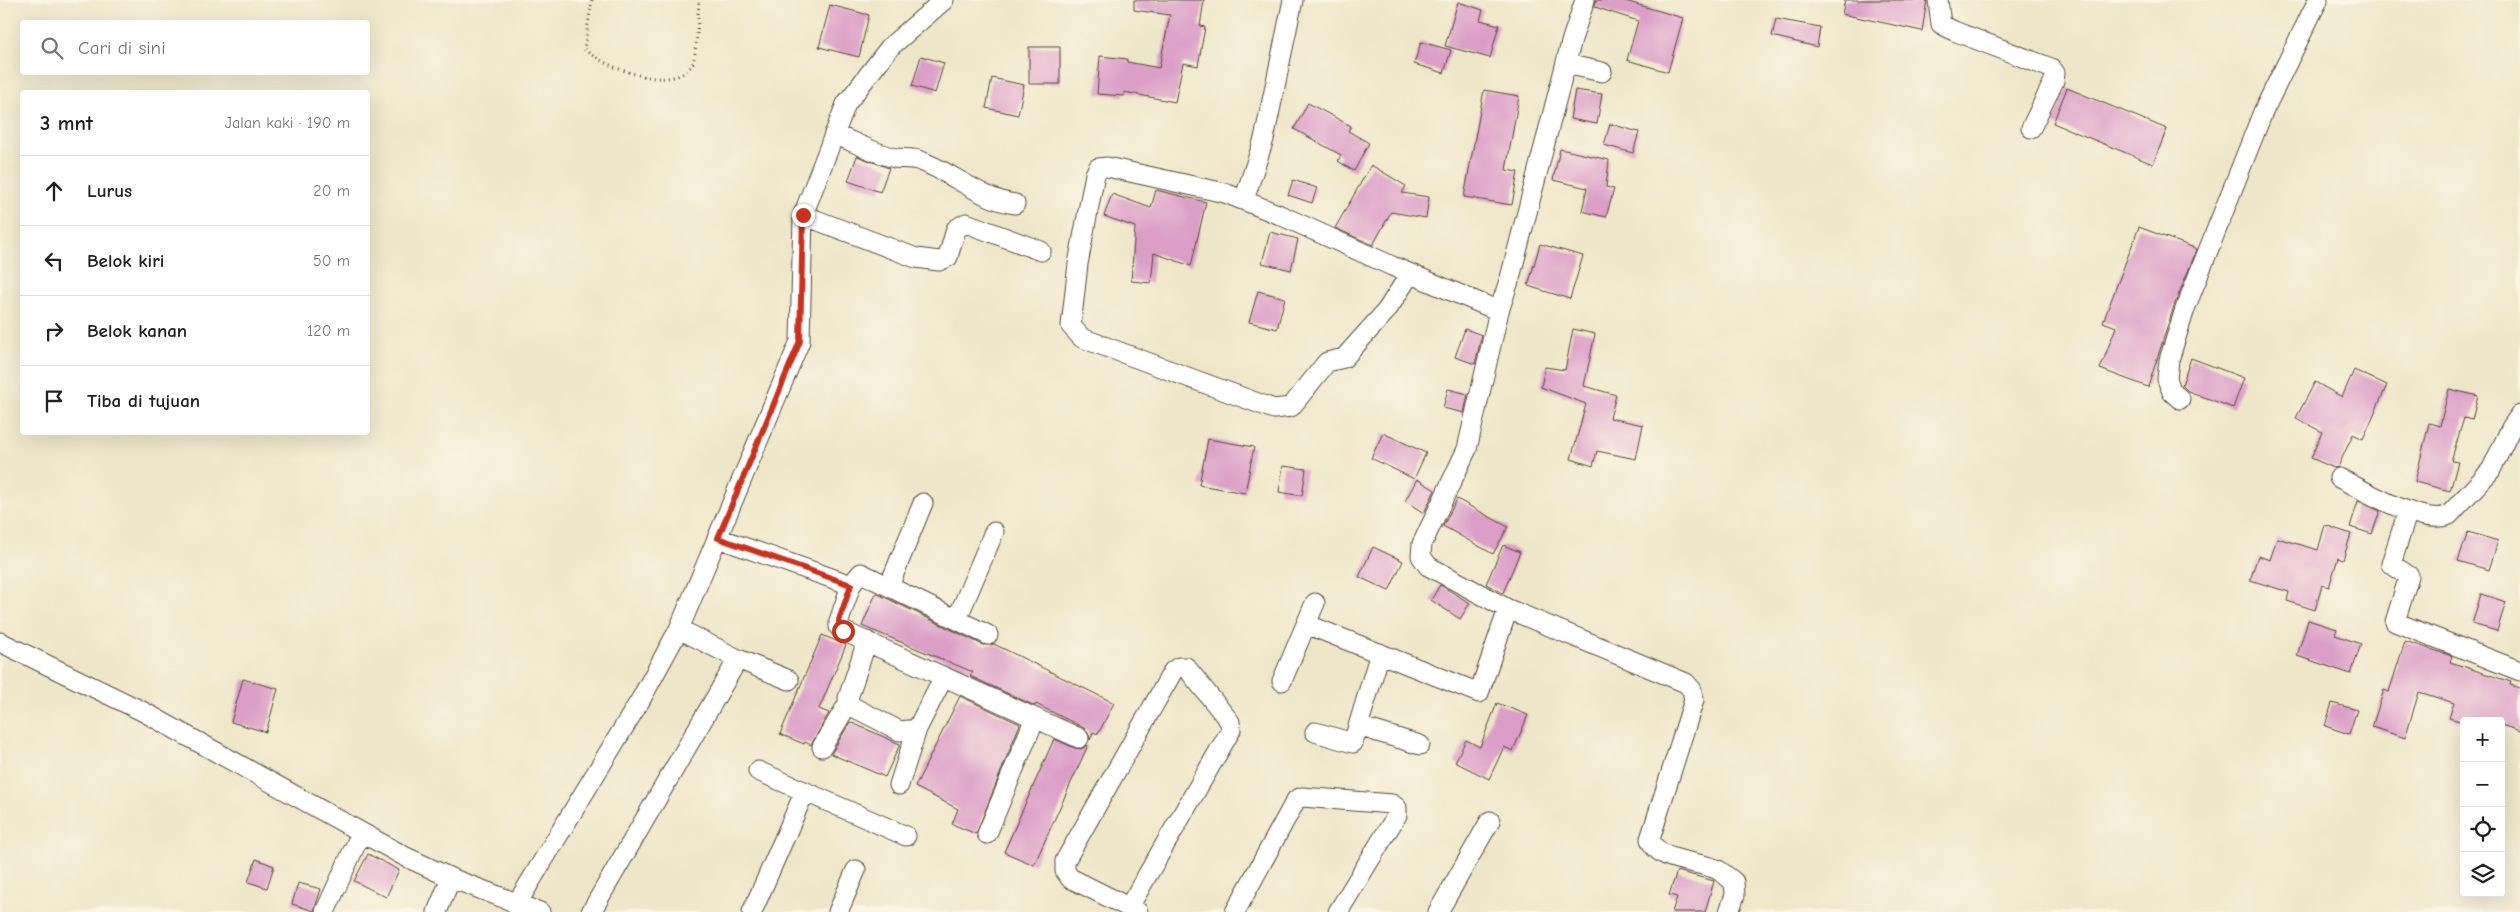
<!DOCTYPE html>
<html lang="id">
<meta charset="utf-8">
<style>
body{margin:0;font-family:"Comic Neue",sans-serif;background:#f2f2f2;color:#202124}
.controls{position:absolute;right:15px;bottom:15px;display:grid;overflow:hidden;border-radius:5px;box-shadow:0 5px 20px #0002}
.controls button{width:45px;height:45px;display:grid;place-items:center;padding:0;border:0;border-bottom:1px solid #e0e0e0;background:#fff;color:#202124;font:25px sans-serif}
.stop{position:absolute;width:15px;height:15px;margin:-11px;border:4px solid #c8321e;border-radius:50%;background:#fff}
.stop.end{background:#c8321e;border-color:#fff;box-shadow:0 1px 5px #0008}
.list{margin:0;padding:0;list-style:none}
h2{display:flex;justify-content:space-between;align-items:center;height:65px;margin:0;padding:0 20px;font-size:21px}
h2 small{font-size:16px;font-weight:400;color:#757577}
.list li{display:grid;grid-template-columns:32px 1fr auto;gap:15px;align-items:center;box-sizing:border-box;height:70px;padding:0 20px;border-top:1px solid #e0e0e0}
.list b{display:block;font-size:19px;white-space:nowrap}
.list em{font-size:16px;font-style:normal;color:#757577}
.icon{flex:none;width:28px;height:28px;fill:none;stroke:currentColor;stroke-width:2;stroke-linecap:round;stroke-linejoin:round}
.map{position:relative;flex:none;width:2520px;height:912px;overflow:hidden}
.search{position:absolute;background:#fff;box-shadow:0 5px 20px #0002;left:20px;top:20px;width:350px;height:55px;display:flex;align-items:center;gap:12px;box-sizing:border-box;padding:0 18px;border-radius:5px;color:#757577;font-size:19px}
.panel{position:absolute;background:#fff;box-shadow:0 5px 20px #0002;left:20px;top:90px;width:350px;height:345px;border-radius:5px}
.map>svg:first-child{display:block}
.building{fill:#db9ec7}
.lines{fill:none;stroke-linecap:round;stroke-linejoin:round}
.minor-casing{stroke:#564638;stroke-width:21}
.path{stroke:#564638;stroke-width:3;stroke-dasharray:1 4;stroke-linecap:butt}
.minor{stroke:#fff;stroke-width:19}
.route{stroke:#c8321e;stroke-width:6}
</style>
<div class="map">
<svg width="2520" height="912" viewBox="0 0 2520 912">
<rect width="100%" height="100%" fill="#fcf5e5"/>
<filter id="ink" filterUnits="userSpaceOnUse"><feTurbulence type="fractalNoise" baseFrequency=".02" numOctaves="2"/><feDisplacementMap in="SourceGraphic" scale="10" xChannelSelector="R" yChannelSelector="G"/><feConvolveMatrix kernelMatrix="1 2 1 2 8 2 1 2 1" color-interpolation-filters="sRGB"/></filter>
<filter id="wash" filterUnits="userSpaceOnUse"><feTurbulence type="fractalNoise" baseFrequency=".0096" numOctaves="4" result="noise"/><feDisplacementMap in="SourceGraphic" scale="20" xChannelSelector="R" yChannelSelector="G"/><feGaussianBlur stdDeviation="1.12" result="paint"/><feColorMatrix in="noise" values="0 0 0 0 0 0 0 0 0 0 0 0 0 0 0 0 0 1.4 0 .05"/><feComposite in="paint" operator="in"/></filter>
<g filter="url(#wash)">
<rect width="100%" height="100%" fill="#ede6c8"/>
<g id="blocks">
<!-- building -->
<path class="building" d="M1134 0H1204L1200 26 1205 27 1198 66 1183 63 1175 102 1124 92V96L1097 94 1100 56 1127 59V62L1159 68 1170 15 1134 10Z
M1596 0H1622L1683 18 1668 72 1627 60 1638 21 1595 7Z
M1845 0H1927L1922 31 1842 14Z
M1458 2 1483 10 1480 20 1499 25 1490 58 1445 46Z
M830 5 869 15 859 57 819 47Z
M1776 19 1820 27 1817 47 1772 36Z
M1421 42 1451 50 1444 73 1414 64Z
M1029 47H1060V84H1029Z
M921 56 944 63 935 93 912 86Z
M992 78 1024 85 1018 115 986 108Z
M2067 88 2167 129 2153 164 2053 123Z
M1484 90 1519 96 1506 170 1518 172 1512 205 1464 197Z
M1575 90 1602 94 1597 124 1570 119Z
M1308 103 1351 126 1348 131 1369 143 1354 171 1338 161 1341 155 1294 129Z
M1610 124 1639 132 1633 153 1604 145Z
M1560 149 1609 160 1606 187 1614 189 1606 217 1582 211 1587 188 1553 180Z
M857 156 889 168 880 192 848 181Z
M1371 165 1406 186 1402 193 1429 197 1426 218 1391 212 1373 245 1335 228Z
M1293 180 1317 188 1312 203 1288 195Z
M1156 190 1206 202 1191 266 1154 253 1151 283 1131 281 1135 227 1104 216 1112 194 1151 208Z
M2139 227 2197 249 2174 306 2148 387 2100 369 2116 327 2103 322Z
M1270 232 1298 239 1291 270 1262 263Z
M1540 244 1583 256 1570 299 1528 286Z
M1258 291 1285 298 1277 329 1249 322Z
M1465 329 1482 335 1475 364 1455 357Z
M1573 329 1595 334 1584 386 1616 395 1610 418 1643 425 1636 459 1597 451 1593 466 1571 459 1586 404 1541 387 1545 367 1565 370Z
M2191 358 2244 378 2233 408 2188 391 2182 385Z
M2354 370 2387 385 2363 439 2353 434 2338 467 2334 468 2311 458 2322 432 2296 418 2315 382 2342 397Z
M1448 389 1468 394 1464 413 1443 408Z
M2449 389 2478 396 2472 420 2464 418 2451 461 2458 462 2450 491 2415 482 2429 423 2440 426Z
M1383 433 1426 453 1414 479 1371 458Z
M1208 439 1254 447 1245 493 1199 485Z
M1283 466 1306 469 1302 496 1279 492Z
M1417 479 1435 490 1424 513 1405 501Z
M1457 499 1508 527 1493 554 1443 526Z
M2358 501 2380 511 2372 534 2350 527Z
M2325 525 2351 534 2343 560 2338 558 2329 587 2322 585 2315 610 2287 601 2289 592 2250 580 2258 556 2270 560 2277 538 2318 550Z
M2468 532 2498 541 2489 570 2458 561Z
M1503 545 1520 552 1503 593 1486 584Z
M1373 547 1403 561 1389 591 1359 577Z
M1440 585 1470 603 1460 619 1431 600Z
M876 593 983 645 994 644 1114 703 1098 734 1093 732 1090 740 1088 732 1084 728 1036 704 1035 706 970 676 973 672 862 626Z
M2481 594 2506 602 2497 631 2472 624Z
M2308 620 2337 629 2335 635 2361 644 2351 674 2297 656Z
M822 635 846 645 819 709 829 713 811 745 805 742 804 744 780 734Z
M2405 641 2452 656 2450 662 2511 682 2510 685 2520 688V731L2501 725V721H2460L2449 718 2454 703 2419 692 2405 738 2372 727 2384 690 2389 692Z
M243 679 278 689 266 732 231 722Z
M960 696 1020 724 976 834 952 824 958 809 915 787Z
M1497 703 1528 715 1513 751 1504 747 1489 779 1455 762 1466 740 1480 747Z
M2332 703 2357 710 2349 734 2325 726Z
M850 722 900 744 885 777 831 754Z
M1054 739 1075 748 1081 749 1088 745 1034 865 1004 852Z
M368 854 399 870 386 897 354 881Z
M256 859 274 866 267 888 248 882Z
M1677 871 1714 881 1705 912H1672L1677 897 1669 895Z
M298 883 321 889 314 911 292 904Z"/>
</g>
</g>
<g filter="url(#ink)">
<use href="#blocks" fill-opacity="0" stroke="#564638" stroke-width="1"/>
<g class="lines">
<!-- minor casing -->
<g class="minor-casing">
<path id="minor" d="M1585 0 1572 39 1510 278 1499 311 1467 449 1422 544 1421 556 1428 566 1508 609 1686 683 1692 690 1694 700 1650 839C1658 863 1698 860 1718 870 1723 873 1729 878 1734 882L1735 895 1729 912
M1938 0 1941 24 1954 31 2051 68 2055 73 2054 81 2031 128
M1566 64 1602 72
M834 134C854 142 874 153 895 158 902 159 911 158 918 160 951 171 979 199 1015 204
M1244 200 1264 139 1293 0
M803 215 916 258 939 261 948 257 956 229 966 223 1041 251
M1410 274 1387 310 1344 358 1327 362 1291 407 1274 409 1082 338 1071 326 1078 264 1095 174 1098 168 1107 167 1225 193 1280 215 1392 266 1499 311
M2180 399 2172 392 2167 379 2169 360 2185 309 2263 112 2318 0
M2339 478C2364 490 2424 527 2449 515L2491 470 2511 428 2520 415
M2408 511 2391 564 2409 576 2395 622 2520 671
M718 538 851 585 839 621V627L843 631 1079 738
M851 585 861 573 988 635
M889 586 923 503
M957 619 994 532
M1306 624 1479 693 1508 609
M867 641 848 698 851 706 900 731 917 729 943 678
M0 642 144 712 404 856 451 878 540 912
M738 659 789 680
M1282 681 1315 603
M1358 726 1420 745
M1315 732 1353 743 1380 653
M822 747 849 702
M758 771 906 836
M899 785 917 729
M987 834 1035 718
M516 905 641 699 679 629 800 341 803 215 846 104 890 47 944 0
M1129 907 1231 730 1230 722 1186 667H1179L1173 671 1065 861V871L1070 878 1138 912
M325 912 361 833
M437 912 451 878
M591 912 738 659 679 629
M752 912 805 791
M838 912 856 870
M1235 912 1296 800 1302 797 1392 804 1397 808V815L1338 912
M1438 912 1490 821"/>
</g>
<!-- path -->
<path class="path" d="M592 0 584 49C604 67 673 95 692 65 697 57 698 12 699 0"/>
<!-- minor -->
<use href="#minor" class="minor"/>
</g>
</g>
<g class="lines" filter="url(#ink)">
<!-- route -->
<path class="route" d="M803 215 800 341 718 538 851 585 839 620V627L843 631"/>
</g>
</svg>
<div class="controls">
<button>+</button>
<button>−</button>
<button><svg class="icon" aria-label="locate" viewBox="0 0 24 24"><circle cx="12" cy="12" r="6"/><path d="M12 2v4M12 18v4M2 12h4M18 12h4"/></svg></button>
<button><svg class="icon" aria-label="layers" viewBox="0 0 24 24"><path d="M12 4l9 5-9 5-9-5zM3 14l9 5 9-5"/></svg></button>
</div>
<div class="stop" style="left:843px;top:631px"></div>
<div class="stop end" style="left:803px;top:215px"></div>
<div class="search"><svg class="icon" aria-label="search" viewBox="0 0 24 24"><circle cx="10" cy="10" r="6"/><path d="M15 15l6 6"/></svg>Cari di sini</div>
<section class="panel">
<h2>3 mnt<small>Jalan kaki · 190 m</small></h2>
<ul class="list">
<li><svg class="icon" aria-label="ahead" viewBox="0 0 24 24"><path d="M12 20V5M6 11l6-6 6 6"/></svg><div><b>Lurus</b></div><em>20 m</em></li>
<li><svg class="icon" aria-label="left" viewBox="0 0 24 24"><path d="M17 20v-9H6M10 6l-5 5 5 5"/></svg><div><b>Belok kiri</b></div><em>50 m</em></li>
<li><svg class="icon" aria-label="right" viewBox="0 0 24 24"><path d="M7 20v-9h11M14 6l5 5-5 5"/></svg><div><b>Belok kanan</b></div><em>120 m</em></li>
<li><svg class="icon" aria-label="arrive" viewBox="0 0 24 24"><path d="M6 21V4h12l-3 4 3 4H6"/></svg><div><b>Tiba di tujuan</b></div></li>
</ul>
</section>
</div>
